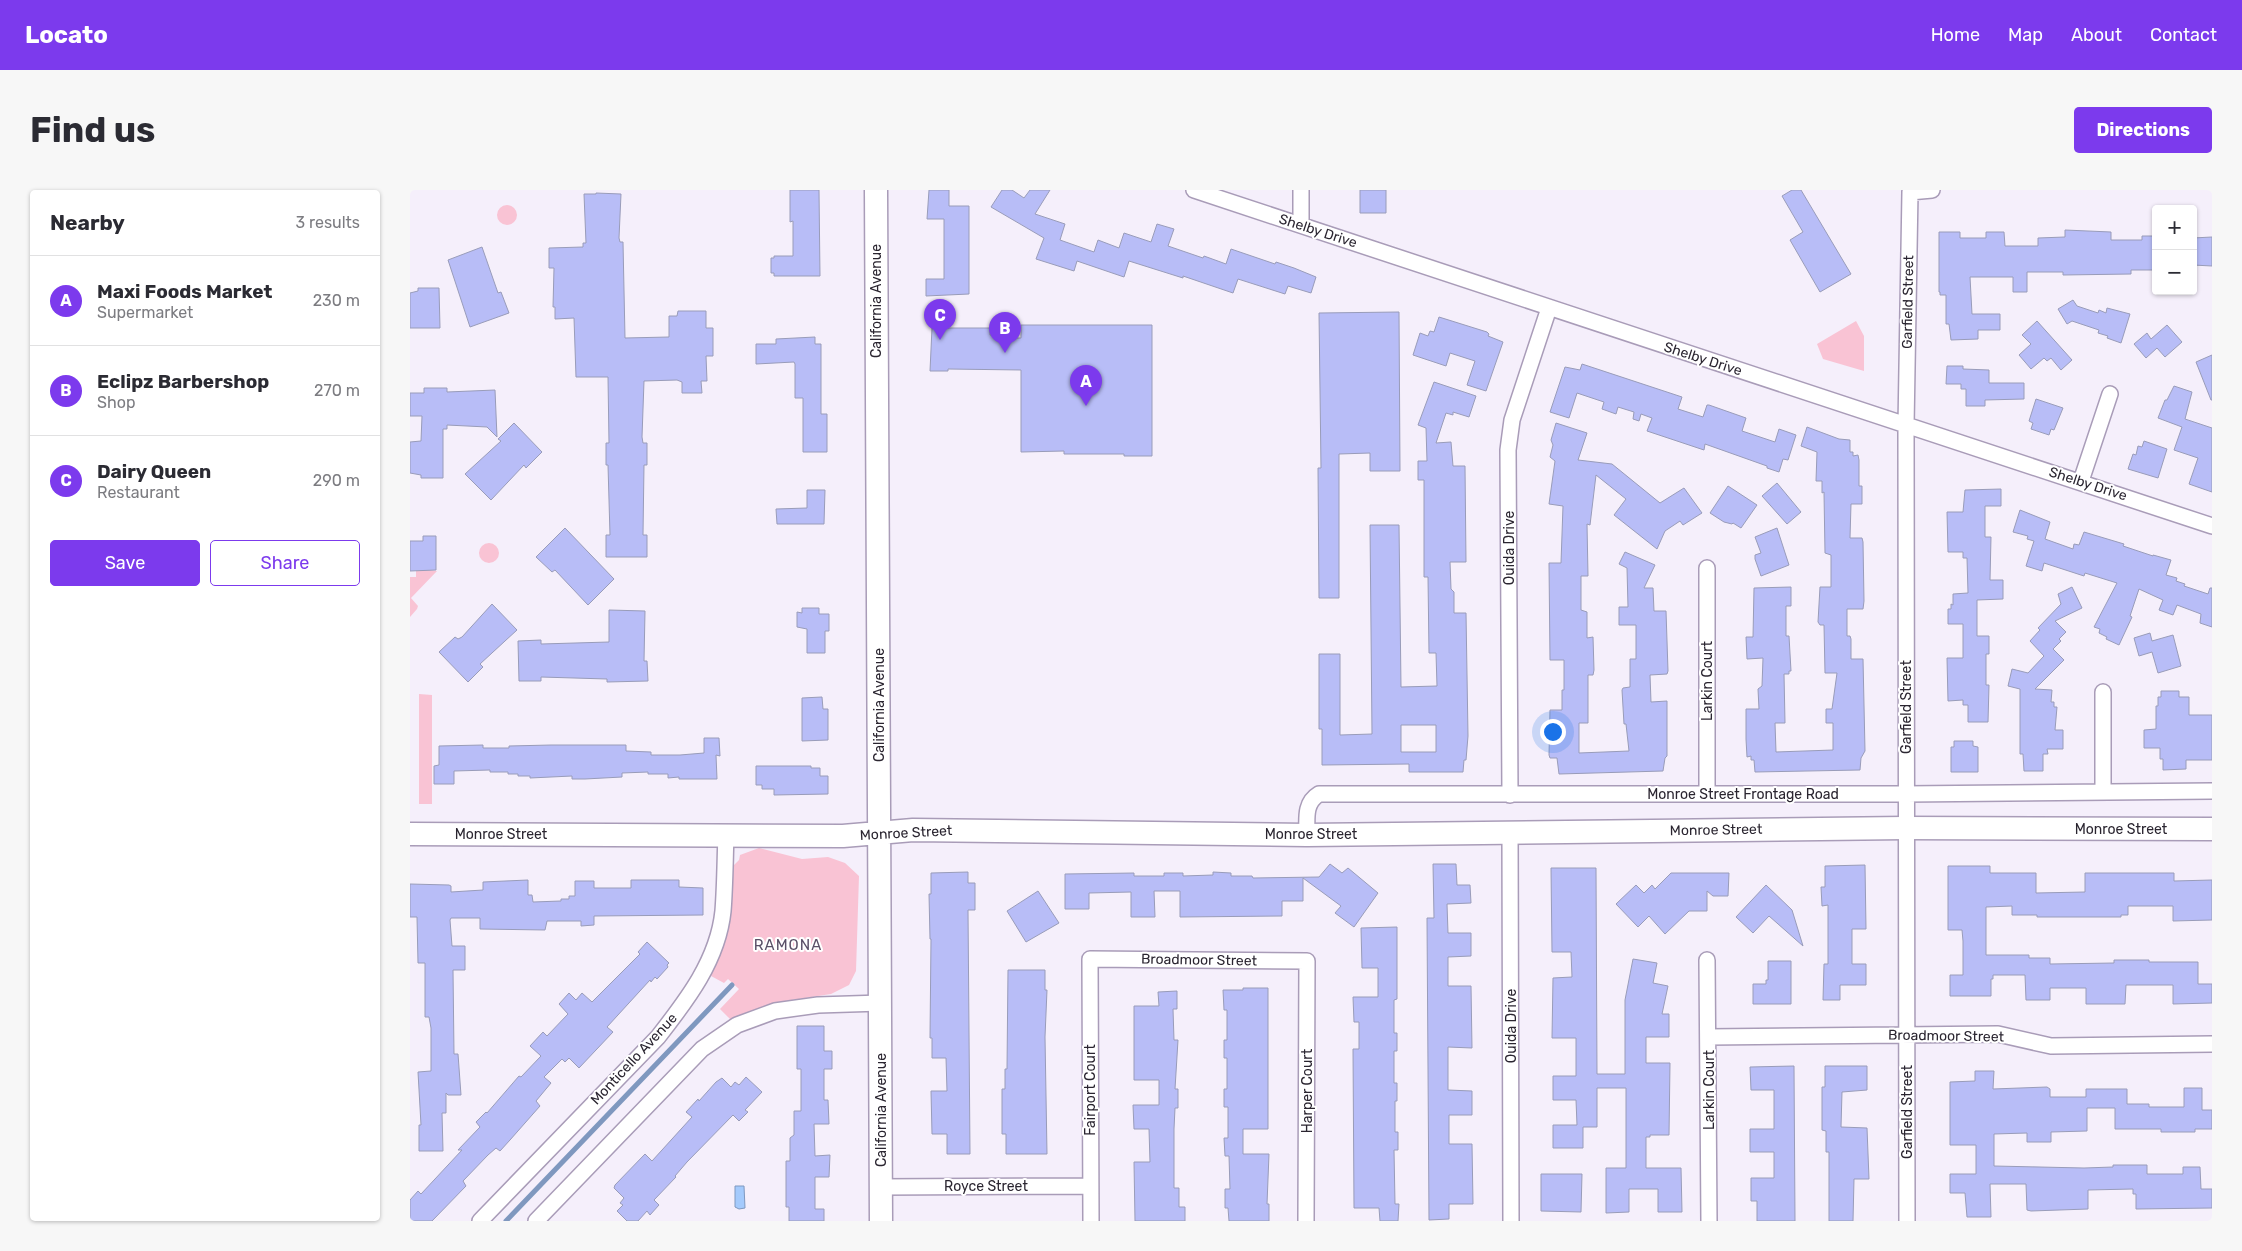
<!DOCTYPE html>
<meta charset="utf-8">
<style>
body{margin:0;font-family:Rubik,sans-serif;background:#f7f7f7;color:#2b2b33}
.controls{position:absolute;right:15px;top:15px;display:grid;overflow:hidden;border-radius:5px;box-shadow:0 1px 4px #0004}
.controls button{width:45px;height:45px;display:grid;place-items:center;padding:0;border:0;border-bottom:1px solid #e1e1e2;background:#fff;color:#2b2b33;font:25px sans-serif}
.you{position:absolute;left:1142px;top:541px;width:18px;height:18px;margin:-12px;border:4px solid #fff;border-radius:50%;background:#1a73e8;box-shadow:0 0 0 8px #1a73e833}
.badge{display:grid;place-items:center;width:32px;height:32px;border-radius:50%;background:#7c3aed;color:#fff;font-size:16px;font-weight:700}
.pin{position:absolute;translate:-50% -41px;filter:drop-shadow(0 1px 2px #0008)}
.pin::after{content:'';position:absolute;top:26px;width:18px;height:15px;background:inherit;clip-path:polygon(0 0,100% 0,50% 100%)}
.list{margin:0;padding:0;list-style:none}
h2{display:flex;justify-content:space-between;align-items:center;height:65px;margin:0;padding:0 20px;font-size:21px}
h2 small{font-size:16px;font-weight:400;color:#7c7c81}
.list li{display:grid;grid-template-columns:32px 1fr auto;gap:15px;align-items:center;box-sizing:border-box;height:90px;padding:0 20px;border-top:1px solid #e1e1e2}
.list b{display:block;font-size:19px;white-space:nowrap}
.list p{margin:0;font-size:16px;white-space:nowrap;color:#7c7c81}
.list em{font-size:16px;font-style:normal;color:#7c7c81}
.actions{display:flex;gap:10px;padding:15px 20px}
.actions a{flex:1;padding:11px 0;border:1px solid #7c3aed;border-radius:5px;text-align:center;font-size:18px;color:#7c3aed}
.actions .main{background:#7c3aed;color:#fff}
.map{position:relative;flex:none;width:1802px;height:1031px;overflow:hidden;border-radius:5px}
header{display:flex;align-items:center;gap:30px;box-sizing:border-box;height:70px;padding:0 25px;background:#7c3aed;color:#fff}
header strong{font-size:24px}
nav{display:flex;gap:28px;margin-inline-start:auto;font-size:18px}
.intro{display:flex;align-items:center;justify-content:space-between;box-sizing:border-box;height:120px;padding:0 30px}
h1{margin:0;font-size:35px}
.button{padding:12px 22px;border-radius:5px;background:#7c3aed;color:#fff;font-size:18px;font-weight:700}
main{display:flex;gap:30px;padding:0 30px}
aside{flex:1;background:#fff;border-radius:5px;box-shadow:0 1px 4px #0004}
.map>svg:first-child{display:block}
.green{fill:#f9c3d4}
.water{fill:#a4cafc;stroke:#7f98bf}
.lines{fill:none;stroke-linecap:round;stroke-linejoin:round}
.stream{stroke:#7f98bf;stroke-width:5}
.building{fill:#b8bdf7;stroke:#999cb9;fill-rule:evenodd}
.street-casing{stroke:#a99cb8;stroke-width:18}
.secondary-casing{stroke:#a99cb8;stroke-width:25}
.street{stroke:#fff;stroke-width:15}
.secondary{stroke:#fff;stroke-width:22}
.labels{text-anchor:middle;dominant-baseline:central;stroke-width:4;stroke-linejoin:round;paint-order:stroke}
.street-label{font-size:14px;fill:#2a2530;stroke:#fff}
.neighbourhood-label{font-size:15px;letter-spacing:1px;fill:#5a4f67;stroke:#fff}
</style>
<header>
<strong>Locato</strong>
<nav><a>Home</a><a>Map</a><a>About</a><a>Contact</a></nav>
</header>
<div class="intro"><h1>Find us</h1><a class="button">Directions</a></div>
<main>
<aside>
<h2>Nearby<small>3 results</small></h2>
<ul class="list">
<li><span class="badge">A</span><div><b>Maxi Foods Market</b><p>Supermarket</p></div><em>230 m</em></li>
<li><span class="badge">B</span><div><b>Eclipz Barbershop</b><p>Shop</p></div><em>270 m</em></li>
<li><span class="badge">C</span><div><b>Dairy Queen</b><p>Restaurant</p></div><em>290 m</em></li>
</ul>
<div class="actions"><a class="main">Save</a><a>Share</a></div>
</aside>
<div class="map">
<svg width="1802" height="1031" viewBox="0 0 1802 1031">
<rect width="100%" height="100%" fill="#f5effb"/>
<!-- green -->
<path class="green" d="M87 25a10 10 0 1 1 20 0a10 10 0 1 1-20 0Z
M1446 131 1454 146V181L1413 169 1407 154Z
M69 363a10 10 0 1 1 20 0a10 10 0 1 1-20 0Z
M6 379 27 381 1 408 8 416 7 419 0 427V387H6Z
M9 504 22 505V614H9Z
M349 658 392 669 418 667 435 673 449 686 446 781 439 795 421 804 369 812 321 830 310 819 329 799 318 789 314 793 301 786 315 746 324 675 329 670 330 665Z"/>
<!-- water -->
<path class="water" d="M325 996H334L335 1018 329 1019 325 1017Z"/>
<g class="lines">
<!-- stream -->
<path class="stream" d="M96 1031 322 795"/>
</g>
<!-- building -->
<path class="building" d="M380 0H409L410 86H364V83H361V68H364V66H383V31L380 32Z
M519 0H539V16H559V104L516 106V89H534V29H517Z
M592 0H602L614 8 620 0H640L625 24 655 34 650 50 684 62 688 50 709 58 714 43 741 52 747 34 764 39 758 56 793 68 794 66 816 74 821 59 865 74 866 72 884 78 906 87 901 103 878 96 875 104 828 89 823 103 773 86V88L719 71 714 87 667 71 664 81 626 69 634 48 581 17Z
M950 0H976V23H950Z
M1382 0H1391L1441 84 1410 102 1380 50 1393 42 1372 6Z
M186 3 211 4 209 48 210 52H213L215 148 259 147V126H267L268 121H296V138H303V166H296L297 191H291L292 203H272V192L267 190 234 191 232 247 233 253H237V275H234L233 345H237V367H196V345H200L198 275H196V253H199L198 187H166L164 128 145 129V117H143L144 78H139V58L173 57V53H176L174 4H186Z
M1655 40 1701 42V50H1732V46H1746V80H1721V84L1653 85V82H1617V102H1603V87H1560L1562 124H1590V140H1568V149L1541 150 1539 134H1536V105H1530V102H1529V42H1550V48H1576V42H1594L1595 56H1628V48L1655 47Z
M1802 47V76L1783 75V48Z
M72 57 88 103 91 102 99 123 60 137 38 70Z
M8 98H29L30 138H0V103L8 101Z
M1663 110 1667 116 1688 123 1689 120 1696 123 1697 118 1720 124 1711 153 1697 148 1698 146 1688 143 1689 140 1662 131 1657 134 1648 119Z
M989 122 990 281H960V263L929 264V408H909L908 278H911L909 123Z
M1029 127 1077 142 1079 144 1078 146 1093 152 1076 201 1057 195 1065 171 1040 163 1036 176 1003 165 1010 143 1018 146 1020 141 1024 142Z
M1627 131 1662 170 1651 180 1641 168 1637 171 1634 168 1621 179 1609 165 1621 154 1612 145Z
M611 135H742V266H714V264H654V261L611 262V180L538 179V181H520L522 138H580V145H586V148H611Z
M1757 135 1772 152 1755 167 1747 158 1736 168 1724 154 1737 143 1741 149Z
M405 147V154H411V224H417V262H393V208H385V174L384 172 346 174V154H366V149Z
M1802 165V210H1801L1786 172Z
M1172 174 1272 207 1268 219 1293 227 1297 215H1299L1336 228 1332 241 1365 252 1369 239 1386 245 1378 270 1373 269 1369 282 1357 278V276L1295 254 1294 260 1237 241 1242 228 1231 224 1229 231 1223 229 1224 222 1208 217 1206 224 1192 219 1194 212 1167 203 1159 228 1140 222 1155 177 1170 180Z
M1537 176H1553V179L1579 180V193H1614V209L1575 210V216H1556V199H1551V194H1536Z
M1024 192 1066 206 1059 227 1043 222V225L1036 223 1026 253 1041 252 1043 276H1055L1056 372H1040L1041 399 1044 402V423H1056L1058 546 1056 570H1054L1053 582H999V574L912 575V539H909V464H930V545L962 544 960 335H989L991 497 1027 496 1026 463H1019L1018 387H1014V290H1008V271H1017L1016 238 1008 235ZM991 535H1026V562H991Z
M1764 196 1782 202 1775 229 1802 238V302L1779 294 1788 268 1764 260 1772 237 1748 228 1755 210H1757Z
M14 198H37V202L85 200 87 247 77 237 37 235V239H33V288H11V285L0 283V252L11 251 12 226H0V203H14Z
M1626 209 1653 218 1644 240 1641 239 1639 245 1621 239 1623 233 1619 231Z
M104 233 132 262 116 278 114 275 81 310 55 284 91 251 88 249Z
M1146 233 1177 243 1168 270 1202 274 1250 313 1274 298 1292 323 1273 335 1270 331 1255 341 1247 359 1204 325 1216 309 1186 285 1180 335 1177 334 1178 386H1171V420L1177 422V448L1183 447 1184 480 1183 485H1178V533H1169V563L1219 561 1216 534H1214L1212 500 1213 498 1220 497V469H1226V435H1209V417H1218L1217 378 1209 374 1215 362 1245 375 1234 398H1243L1244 421H1256L1258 481 1257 484 1240 485 1241 512 1257 511V566L1255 568 1253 581 1149 584 1147 568H1140L1139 565 1140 520H1152V500H1154V470H1140L1139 373H1151L1153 316 1139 314 1145 271 1140 267 1143 255 1141 250Z
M1397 237 1429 249 1440 250V262H1443V266L1448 265 1449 270V296H1452V314H1441L1440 348H1452L1453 352 1454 411 1453 419H1437V446H1440L1441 449V469H1453L1455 561 1451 568 1450 580 1345 582 1344 570H1341V566L1337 567 1336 549V519H1349L1348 499 1352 496 1353 468 1337 469 1336 447H1343L1344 398 1381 397V416H1376V446H1379L1381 481H1379V484H1374L1375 533H1365L1366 562 1423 560V533H1416V519H1422L1427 483H1415L1414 435H1410L1408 432 1410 397H1421V365L1415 363 1414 302 1412 303V291H1406L1407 262 1391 256Z
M1734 251 1757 259 1748 288 1718 279 1723 264 1726 265 1728 256 1732 257Z
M1367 293 1391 322 1377 334 1352 306Z
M1318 296 1347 315 1331 338 1323 333 1322 334 1314 332 1300 323Z
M1591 299V316H1575V347H1581L1580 390H1593V409L1567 410V446H1579V464H1576V495H1579L1578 532H1558V515H1553V510L1538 511 1537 468H1553V434H1538V419H1541V414L1543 415V404L1558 403 1557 368H1553V362H1538L1537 322H1553L1555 300Z
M397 300H415L414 334H367L366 319 397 318Z
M1610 320 1640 332 1635 349 1663 359 1664 354 1669 355 1674 342 1714 354 1713 356 1743 366V365L1761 370 1756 385 1767 388 1766 391 1775 394 1774 396 1798 404 1800 398H1802V437L1790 433 1791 424 1767 415 1763 425 1749 420 1753 410 1729 399 1720 426 1722 427 1709 455 1696 449 1697 447 1689 443 1690 439 1684 437 1707 393 1675 383 1674 386 1634 373 1632 381 1616 376 1624 351 1617 349 1618 346 1603 342Z
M155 338 204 389 178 415 145 380 142 382 126 367Z
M1367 338 1379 375 1351 386 1345 369V365L1351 363 1345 347Z
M13 346H26V380L0 381V351H13Z
M1662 397 1672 418 1645 431 1656 442 1649 449 1651 451 1643 459 1654 470 1625 499 1642 500 1641 512H1644V517H1647L1645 540H1653V559H1637L1638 564H1633V581H1614L1613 564H1610V499L1598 496 1602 479 1618 483 1634 466 1620 451 1630 440 1628 438 1651 414 1648 404Z
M82 414 107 440 70 474 73 477 58 492 29 462 45 447 48 449 52 447Z
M392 418H409V424H419V441H415V463H397V439L387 437V422L392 423Z
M199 420 235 421 234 471H237L238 491 197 492V489L131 487V491H109L108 451 131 450V454L199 452Z
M1740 443 1742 451 1763 445 1771 476 1748 483 1742 462 1729 466 1724 448Z
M1751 501H1769V507H1779V525H1802V570H1776V579L1753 580V569H1750V558H1734V540L1746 539V516H1748V507H1751Z
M412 507 413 519H418V550L392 551V508Z
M294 548H309L310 566 306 565 307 589H269V587L258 588V584H238V582L212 583V587L175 589H162V586L120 588V586H108V584H98V582H80V580L44 581V594H24V576L29 575V556L73 555V558H99V556L141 555H216V561L241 562V565H270L294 563Z
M1544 551H1563V556L1568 557V582H1541V557H1544Z
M346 576H401V578H410V586H418V604L364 605V599H352V595H346Z
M920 674 932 683 938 678 968 703 944 737 925 723 931 716 893 688V711H872V726L770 727V701H744L745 727H721V702L679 703V719H655V684L724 683V686H754V683H773V686L803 685V682L821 683V686H842L843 688 909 687Z
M1023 674H1046L1047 695H1060L1061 713 1037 714 1038 743H1061V766L1038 767V796H1061L1062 858 1038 857V900L1062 901V925H1039V954H1062L1063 1014H1039V1029L1019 1030 1017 728H1024Z
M1455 675 1456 739H1442V774H1456V795H1430V810H1413L1414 774H1418V715L1412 716 1411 697H1415V676Z
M1538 676H1580V683H1626V703L1675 702V683H1764V691L1802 690V730L1763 731V716H1718V725H1711V727H1627V725H1602V716L1576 717V765H1619V768H1640V774L1704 773V770H1739V772H1788V794H1802V813L1763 814V795H1716L1715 814H1676V798H1640V810H1616L1615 785H1583V789H1581V806H1540V785H1553V751L1552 740H1538Z
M1141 678H1186L1187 884H1215V810L1223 769 1247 773 1243 793 1258 796 1252 824H1259V847H1236V873H1260L1259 945H1240V947H1236V978H1271L1272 1022H1248V999H1219V1022L1196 1023V978H1216V898H1187V937H1173V958H1143V935H1167L1166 910H1143V886H1166V848H1142L1143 788 1162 787 1161 762H1142Z
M558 682V693H565V720H558L560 964H537V944H522L521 901H537L536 868H522V848H520L521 749H520L519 704H521V683Z
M1261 683H1319L1318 706H1303L1297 701V721H1279L1255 744 1239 726 1228 737 1206 714 1226 695 1234 703 1242 695 1245 699Z
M118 690V705H122L123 712 151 711V709H159V706H165V691H184V698H221V690H269V697L293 698V725L184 726V735L171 736V731H137L135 740 70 739V728H41L40 730 42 756H55V780H43L44 864H48L51 905H38L36 903V923H32L33 961H9V935H11L8 882 21 881V838L19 827H15V773H8L7 727H0V694L39 695 41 696V702L73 700V692Z
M1356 695 1382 720 1393 756 1359 726 1343 743 1326 727Z
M628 701 649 733 616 752 597 721Z
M987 737V809L984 810V843H987V861H984V893H987V911H985V942H988V960H984L985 1014H989L988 1031H970L969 1018H944L943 859H949V832H944L943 807H968V778H952L951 738Z
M237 752 259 773 257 775 258 777 247 789 245 787 241 792 240 790 197 837 203 842 169 878 159 868 155 872 152 869 134 887 141 893 126 911 130 916 100 950 90 961 86 958 78 965 53 991 56 996 22 1031H0V1010L8 1001 11 1004 52 960H48L70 937 66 932 76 922 77 923 109 886 111 887 131 866 120 856 133 842 137 846 158 824 149 814 159 803 166 810 172 803 182 812 230 764 228 762Z
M1358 771H1381V814H1343V794H1356V790H1358Z
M598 780H635V800H637L635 847 637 964H596V944H592V899H595V879H597Z
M833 798H858V939H833V964H859L857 1014H859V1031H819L818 1018H815V999H820L819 966H815L814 948H818V917H814V899H817V868H814V850H817V820H814L813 800H833Z
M767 801V819H763L764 850H768L765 899H768V918H765L764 939V998H769V1017H775V1031H725L724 972H740L739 939H724L723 915H749V890H724V816H749L748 802Z
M387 836H414V861H422V879H414V910H418L419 934H404L405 966 420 965 419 987H405V1019H414V1031H379V1017H376V971H380V948L384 945V921H391V879H387Z
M1384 876 1385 1031H1347V1011H1341V988H1364V962H1340V939H1364V900H1341L1340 877Z
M1415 876H1457V900L1432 902 1431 937 1457 938 1459 989H1444L1443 1031H1419V962H1416V941L1412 940V897H1415Z
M1565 881H1584L1583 899 1637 897 1640 899V907H1676V899H1717V914H1739V917H1774V898H1792V920H1802V939H1785V942H1751V939H1705V918H1677V941L1641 942V952H1617V943L1584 944V976L1674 978 1703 977V975H1737V984H1773V977H1790L1791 999H1802V1018L1726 1019V1004H1723V999L1678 1000V1019L1621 1021 1617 1020 1616 994H1580L1581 1027H1557L1555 1003H1540V984H1566V955H1540V892L1565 891Z
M336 887 352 902 335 920 338 922 329 931 323 925 277 972 265 986 266 987 244 1010 249 1015 240 1025 237 1021 228 1031H217L207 1021 213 1015 210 1013 214 1008 204 998 205 995 235 964 242 971 282 927 276 922 288 909 289 911 306 892 312 888 321 897 325 892 329 895Z
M1131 984H1172L1171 1022 1131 1021Z"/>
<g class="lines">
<!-- street casing -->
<g class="street-casing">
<path id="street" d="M784 0 1802 336
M891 35V0
M1671 291 1700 204
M1693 502V601
M1297 604V378
M1100 605 1098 260 1102 230 1139 118
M1100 642 1101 1031
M897 645C897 629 894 613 909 604H1496L1802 601
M1297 770 1299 1031
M1299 847 1588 844 1641 856 1802 854
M471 997 680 996
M70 1031 248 847C277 810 308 770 313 721 315 696 315 670 316 644
M126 1031 292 859 327 835 365 821 408 815 471 813
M681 1031 680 769 897 771 896 1031
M1497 1031 1496 236 1500 2 1522 0"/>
</g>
<!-- secondary casing -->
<g class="secondary-casing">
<path id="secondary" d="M466 0 471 1031
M0 644 433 646 503 640 897 645 1495 638 1802 639"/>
</g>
<!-- street -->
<use href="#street" class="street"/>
<!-- secondary -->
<use href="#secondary" class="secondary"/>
</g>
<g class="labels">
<!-- street labels -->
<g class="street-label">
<text transform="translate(908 41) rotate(18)">Shelby Drive</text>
<text transform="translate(466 111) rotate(-90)">California Avenue</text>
<text transform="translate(1498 112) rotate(-89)">Garfield Street</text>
<text transform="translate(1293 169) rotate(18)">Shelby Drive</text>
<text transform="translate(1678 294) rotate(18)">Shelby Drive</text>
<text transform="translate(1099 358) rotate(-90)">Ouida Drive</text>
<text transform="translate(1297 491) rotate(-90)">Larkin Court</text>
<text transform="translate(469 515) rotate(-90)">California Avenue</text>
<text transform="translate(1496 517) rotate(-90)">Garfield Street</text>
<text x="1333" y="604">Monroe Street Frontage Road</text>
<text x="1711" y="639">Monroe Street</text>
<text transform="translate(1306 640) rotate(-1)">Monroe Street</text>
<text transform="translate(496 643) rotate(-3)">Monroe Street</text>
<text x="91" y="644">Monroe Street</text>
<text x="901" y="644">Monroe Street</text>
<text transform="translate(789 770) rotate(1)">Broadmoor Street</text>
<text transform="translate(1101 836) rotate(-90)">Ouida Drive</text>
<text transform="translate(1536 846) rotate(1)">Broadmoor Street</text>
<text transform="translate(224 869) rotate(-47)">Monticello Avenue</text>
<text transform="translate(680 900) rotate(-90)">Fairport Court</text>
<text transform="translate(1299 900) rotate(-90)">Larkin Court</text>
<text transform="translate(897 901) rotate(-90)">Harper Court</text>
<text transform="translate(471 920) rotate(-90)">California Avenue</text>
<text transform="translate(1497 922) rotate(-90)">Garfield Street</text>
<text x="576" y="996">Royce Street</text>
</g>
<!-- neighbourhood labels -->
<g class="neighbourhood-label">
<text x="378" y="755">RAMONA</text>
</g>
</g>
</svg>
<div class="controls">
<button>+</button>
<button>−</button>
</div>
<div class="you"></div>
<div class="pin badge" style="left:676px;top:216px">A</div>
<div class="pin badge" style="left:595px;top:163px">B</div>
<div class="pin badge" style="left:530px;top:150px">C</div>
</div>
</main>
